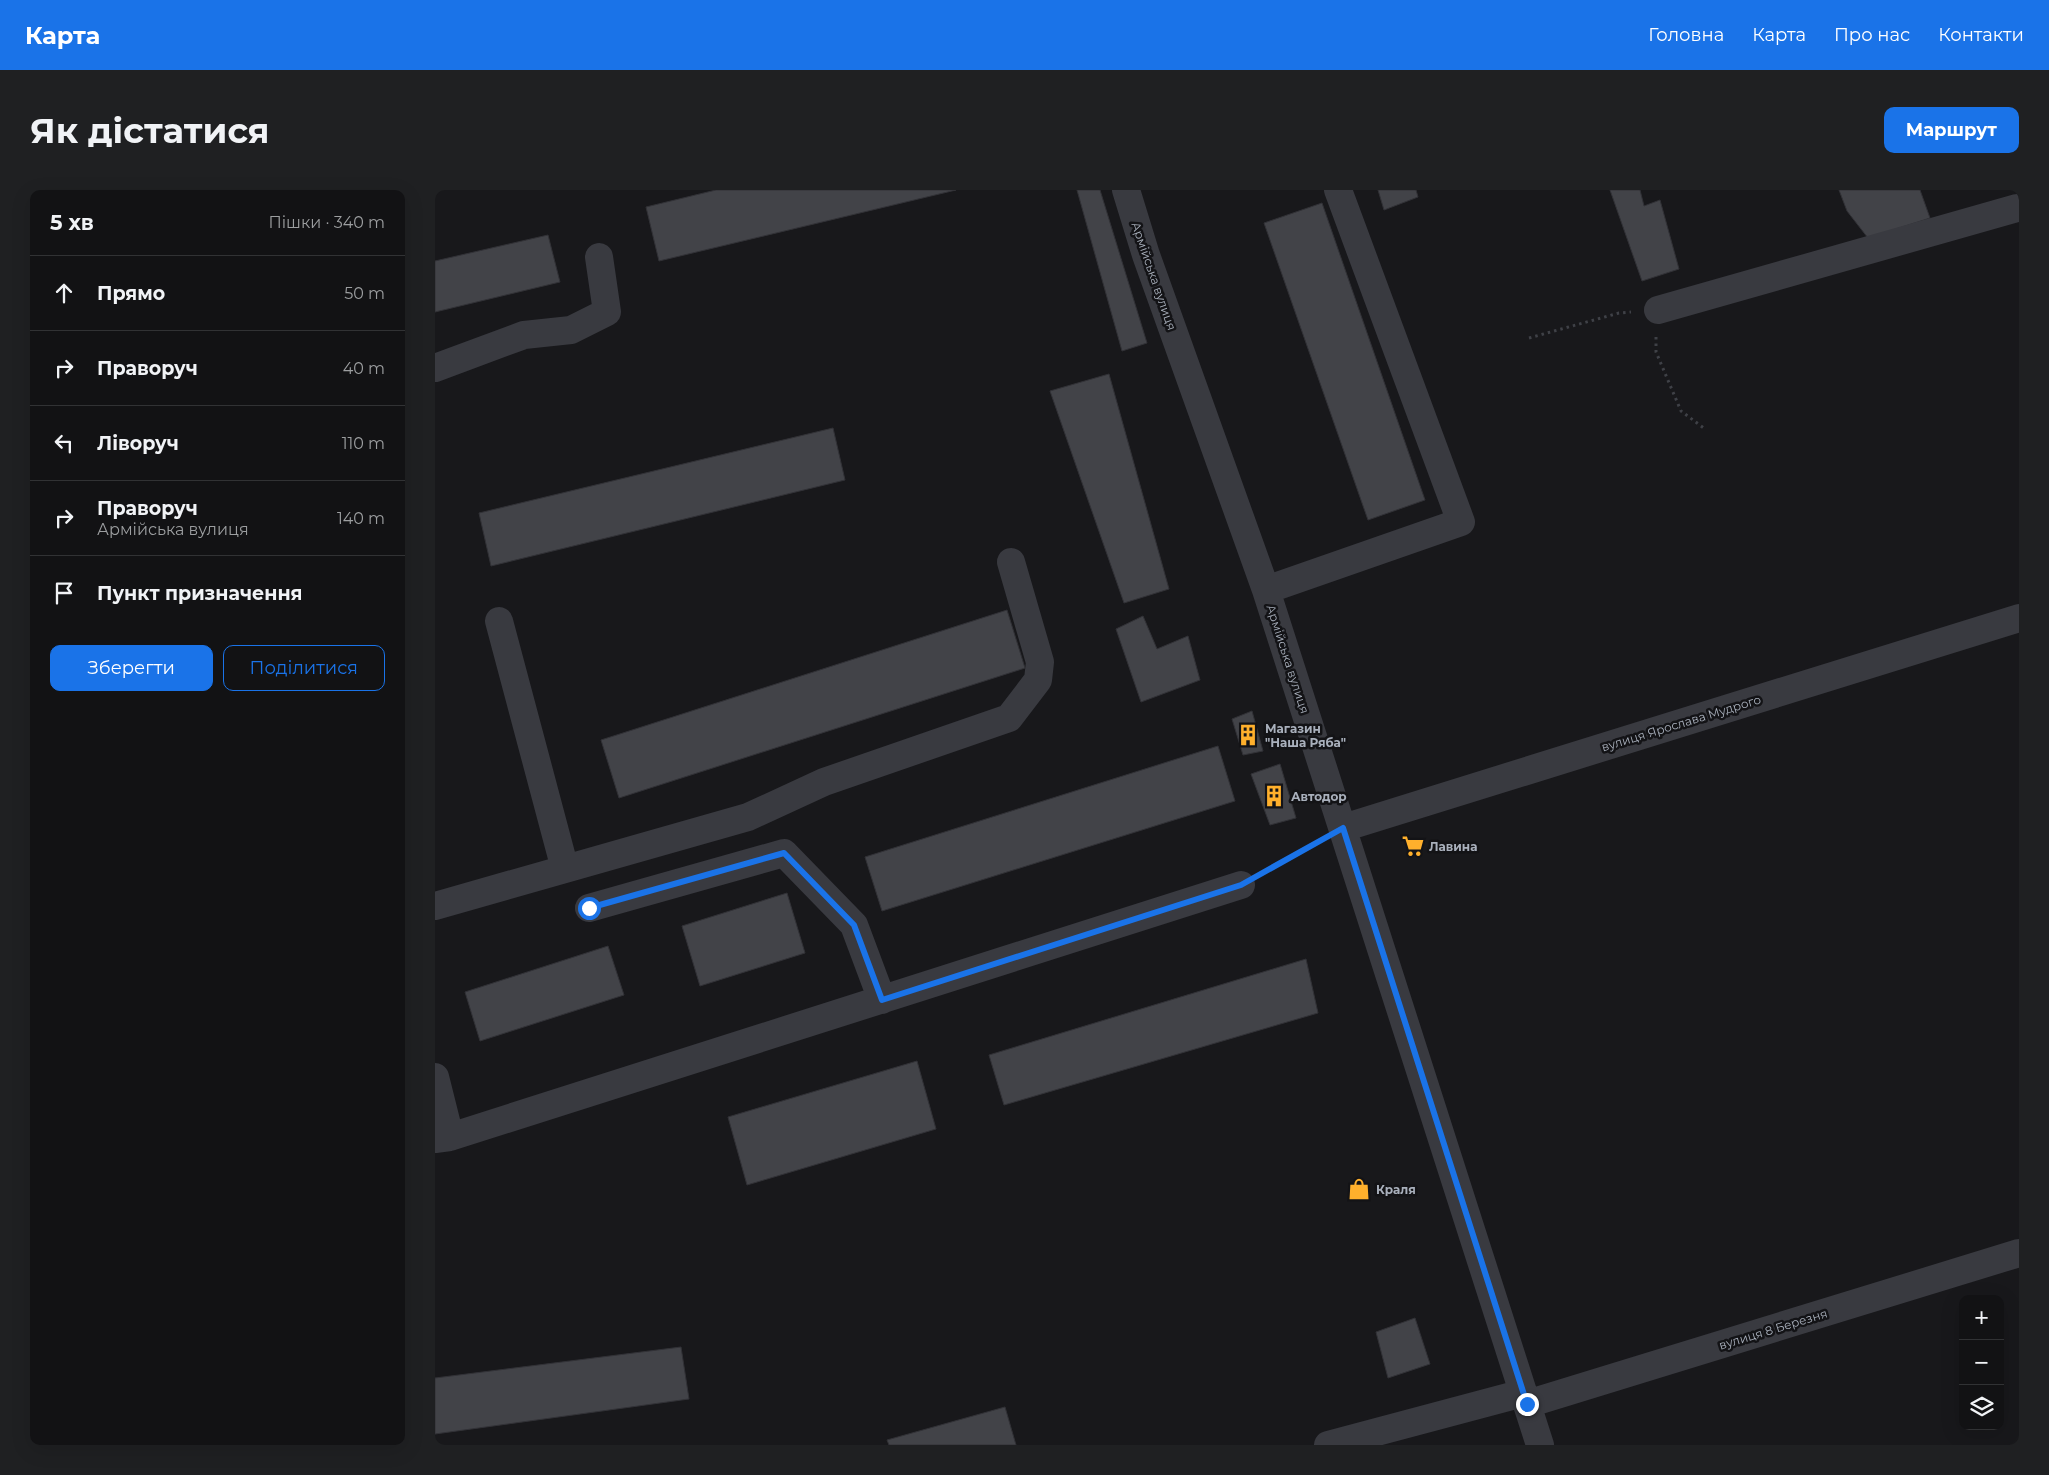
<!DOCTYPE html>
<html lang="uk">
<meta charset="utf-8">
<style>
body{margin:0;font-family:Montserrat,sans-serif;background:#1f2022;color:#f1f3f6}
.controls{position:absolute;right:15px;bottom:15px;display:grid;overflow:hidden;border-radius:10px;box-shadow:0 5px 20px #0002}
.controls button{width:45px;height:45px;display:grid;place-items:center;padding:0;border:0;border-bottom:1px solid #313234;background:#121214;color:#f1f3f6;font:25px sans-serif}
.stop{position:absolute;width:15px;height:15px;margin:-11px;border:4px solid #1a73e8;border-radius:50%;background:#fff}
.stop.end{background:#1a73e8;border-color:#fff;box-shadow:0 1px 5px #0008}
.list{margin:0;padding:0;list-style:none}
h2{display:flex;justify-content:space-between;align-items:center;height:65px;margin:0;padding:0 20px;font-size:21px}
h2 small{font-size:16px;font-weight:400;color:#9c9ea0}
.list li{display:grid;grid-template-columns:32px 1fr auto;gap:15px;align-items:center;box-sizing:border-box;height:75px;padding:0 20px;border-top:1px solid #313234}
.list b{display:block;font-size:19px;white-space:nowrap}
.list p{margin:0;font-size:16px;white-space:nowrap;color:#9c9ea0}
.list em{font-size:16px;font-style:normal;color:#9c9ea0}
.actions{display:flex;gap:10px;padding:15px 20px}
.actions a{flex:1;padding:11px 0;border:1px solid #1a73e8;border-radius:10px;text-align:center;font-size:18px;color:#1a73e8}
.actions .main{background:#1a73e8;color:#fff}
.icon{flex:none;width:28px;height:28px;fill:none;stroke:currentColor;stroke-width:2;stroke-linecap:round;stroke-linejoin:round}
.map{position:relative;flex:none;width:1584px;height:1255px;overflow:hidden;border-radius:10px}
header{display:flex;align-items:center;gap:30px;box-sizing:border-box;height:70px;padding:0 25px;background:#1a73e8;color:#fff}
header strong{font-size:24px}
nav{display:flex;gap:28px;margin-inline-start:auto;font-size:18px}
.intro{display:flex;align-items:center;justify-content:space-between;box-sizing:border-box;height:120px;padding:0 30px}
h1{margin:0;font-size:35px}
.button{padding:12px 22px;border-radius:10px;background:#1a73e8;color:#fff;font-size:18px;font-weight:700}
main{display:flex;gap:30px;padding:0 30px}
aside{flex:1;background:#121214;border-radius:10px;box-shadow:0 5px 20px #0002}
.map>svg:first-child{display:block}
.building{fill:#424348;stroke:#323237}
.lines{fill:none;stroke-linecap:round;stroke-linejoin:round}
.path{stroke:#3f4147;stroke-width:3;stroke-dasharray:2.5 4;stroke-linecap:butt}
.minor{stroke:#393a40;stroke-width:28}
.route{stroke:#1a73e8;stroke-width:6}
.labels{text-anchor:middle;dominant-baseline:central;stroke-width:5;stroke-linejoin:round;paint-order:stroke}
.street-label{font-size:12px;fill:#a9b0bc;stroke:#131316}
.poi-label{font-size:12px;font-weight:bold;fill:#a9b0bc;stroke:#131316;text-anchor:start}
</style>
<header>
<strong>Карта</strong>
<nav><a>Головна</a><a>Карта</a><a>Про нас</a><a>Контакти</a></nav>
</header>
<div class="intro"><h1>Як дістатися</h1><a class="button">Маршрут</a></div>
<main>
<aside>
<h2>5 хв<small>Пішки · 340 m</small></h2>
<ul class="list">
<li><svg class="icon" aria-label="ahead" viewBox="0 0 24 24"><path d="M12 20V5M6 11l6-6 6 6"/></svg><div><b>Прямо</b></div><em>50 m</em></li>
<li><svg class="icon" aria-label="right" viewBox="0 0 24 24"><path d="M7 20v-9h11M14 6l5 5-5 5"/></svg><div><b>Праворуч</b></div><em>40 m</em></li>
<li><svg class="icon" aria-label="left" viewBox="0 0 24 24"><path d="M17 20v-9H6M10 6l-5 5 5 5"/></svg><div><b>Ліворуч</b></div><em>110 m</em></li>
<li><svg class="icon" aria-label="right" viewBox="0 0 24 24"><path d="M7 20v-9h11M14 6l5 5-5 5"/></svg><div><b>Праворуч</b><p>Армійська вулиця</p></div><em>140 m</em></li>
<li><svg class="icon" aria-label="arrive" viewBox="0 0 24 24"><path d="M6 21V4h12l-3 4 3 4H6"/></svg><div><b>Пункт призначення</b></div></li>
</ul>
<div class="actions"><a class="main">Зберегти</a><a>Поділитися</a></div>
</aside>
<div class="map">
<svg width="1584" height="1255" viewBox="0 0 1584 1255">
<rect width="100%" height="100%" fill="#18181b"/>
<!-- building -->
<path class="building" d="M281 0H521L224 71 211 17Z
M642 0H665L712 153 687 161Z
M943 0H981L983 7 949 20Z
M1175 0H1205L1209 16 1225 10 1244 79 1207 91Z
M1404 0H1485L1495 28 1433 48 1412 21Z
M887 13 990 310 933 330 829 33Z
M113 45 125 92 0 122V71Z
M674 184 734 399 689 413 615 201Z
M398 238 410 290 56 376 44 323Z
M572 420 590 478 184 608 166 550Z
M708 426 722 459 753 446 765 490 706 512 681 439Z
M817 521 828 561 808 565 797 529Z
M783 556 800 611 447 721 430 667Z
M845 574 861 628 835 635 816 584Z
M352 703 370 763 265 796 247 736Z
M173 756 189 805 45 851 30 802Z
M871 769 883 823 569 915 554 865Z
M482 871 501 939 312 995 293 927Z
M980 1128 995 1174 953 1188 941 1142Z
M246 1157 254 1209 0 1244V1188Z
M570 1217 581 1255H454L452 1250Z"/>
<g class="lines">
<!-- path -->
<path class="path" d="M1221 147V162L1246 221 1270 239
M1094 148 1184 123 1196 122
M831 681 882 652"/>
<!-- minor -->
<path class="minor" d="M691 0 711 65 831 400 1105 1255
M1223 120 1582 18
M0 178 89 145 136 140 172 122 164 67
M831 400 1026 332 903 0
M64 431 130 679
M908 638 1584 428
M0 716 313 627 389 592 574 528 603 490 605 472 576 372
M154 718 349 663 419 735 447 810
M0 887 15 947
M0 949 15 947 806 695
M1092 1214 1584 1063
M893 1255 1088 1203"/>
</g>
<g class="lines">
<!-- route -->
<path class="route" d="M154 718 349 663 419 735 447 810 806 695 908 638 1092 1214"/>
</g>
<!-- icons -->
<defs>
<g id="building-bare" transform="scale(1.725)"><path d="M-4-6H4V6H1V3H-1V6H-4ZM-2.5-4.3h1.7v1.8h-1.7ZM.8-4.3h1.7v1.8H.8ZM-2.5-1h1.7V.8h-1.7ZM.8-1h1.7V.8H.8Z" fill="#ffb02c" stroke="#131316" stroke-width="2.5" paint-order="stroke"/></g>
<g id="supermarket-bare" transform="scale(1.725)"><path d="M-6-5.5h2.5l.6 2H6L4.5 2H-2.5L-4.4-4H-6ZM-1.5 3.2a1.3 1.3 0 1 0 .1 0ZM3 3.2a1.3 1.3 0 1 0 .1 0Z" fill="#ffb02c" stroke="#131316" stroke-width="2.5" paint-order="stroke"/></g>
<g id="shop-bare" transform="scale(1.725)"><path d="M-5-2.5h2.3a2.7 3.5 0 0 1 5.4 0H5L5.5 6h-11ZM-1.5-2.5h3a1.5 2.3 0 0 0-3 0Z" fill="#ffb02c" stroke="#131316" stroke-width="2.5" paint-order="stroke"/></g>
</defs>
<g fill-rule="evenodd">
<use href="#building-bare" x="813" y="545"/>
<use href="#building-bare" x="839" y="606"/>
<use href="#supermarket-bare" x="978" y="656"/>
<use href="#shop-bare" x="924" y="999"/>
</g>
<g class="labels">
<!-- street labels -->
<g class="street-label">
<text transform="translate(719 86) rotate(71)">Армійська вулиця</text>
<text transform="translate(853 469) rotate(72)">Армійська вулиця</text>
<text transform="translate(1246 533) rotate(-17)">вулиця Ярослава Мудрого</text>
<text transform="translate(1338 1139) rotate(-17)">вулиця 8 Березня</text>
</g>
<!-- poi labels -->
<g class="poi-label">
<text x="830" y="538">Магазин<tspan x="830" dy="14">"Наша Ряба"</tspan></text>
<text x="856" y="606">Автодор</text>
<text x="994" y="656">Лавина</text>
<text x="941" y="999">Краля</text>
</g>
</g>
</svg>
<div class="controls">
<button>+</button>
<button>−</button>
<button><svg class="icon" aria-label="layers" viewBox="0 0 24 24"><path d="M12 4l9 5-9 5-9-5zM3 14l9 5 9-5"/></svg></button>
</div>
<div class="stop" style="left:154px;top:718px"></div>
<div class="stop end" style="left:1092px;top:1214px"></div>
</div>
</main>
